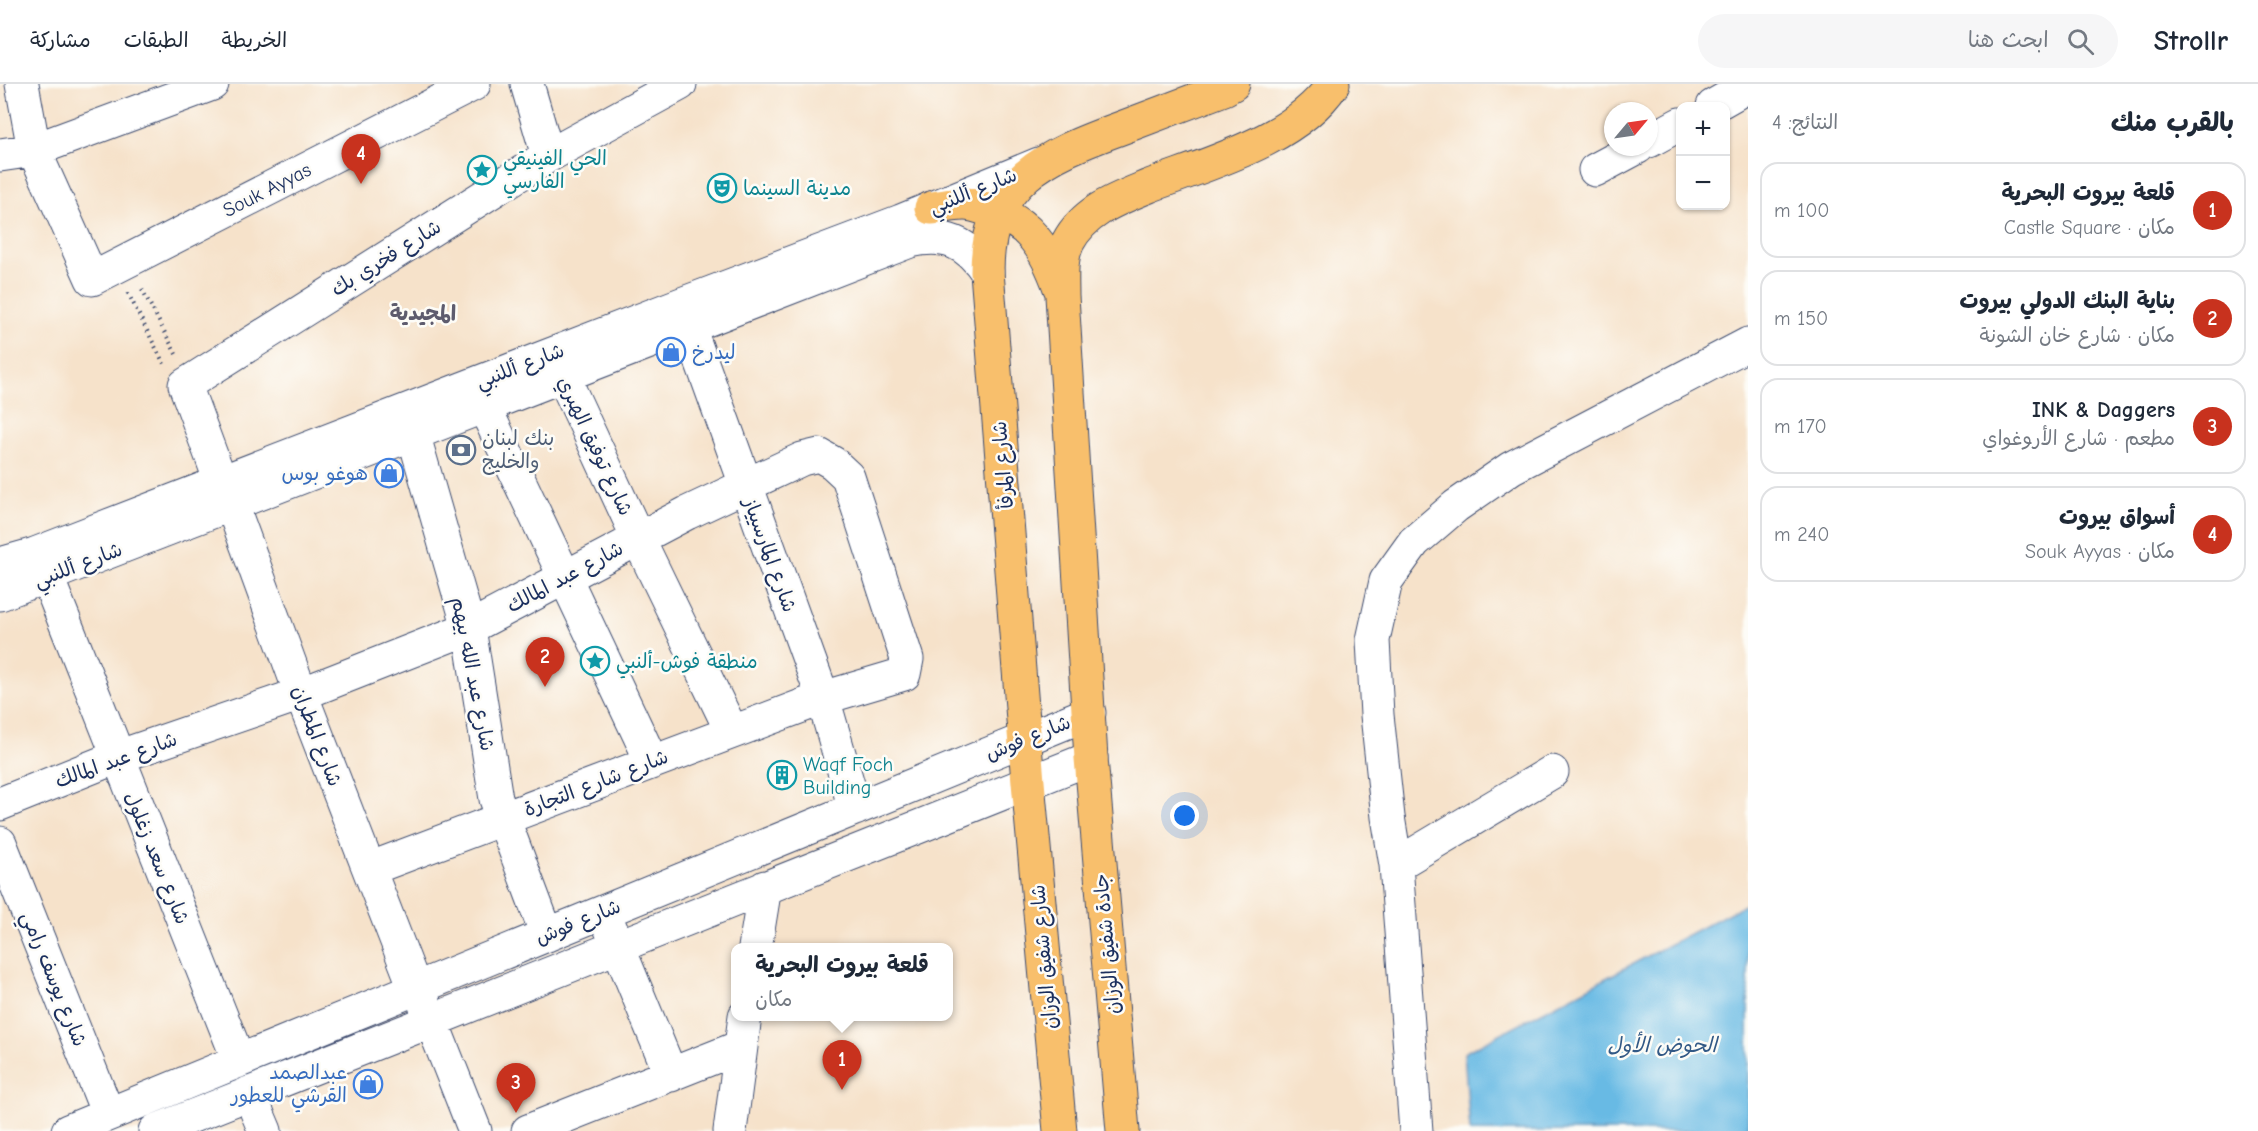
<!DOCTYPE html>
<html lang="ar">
<meta charset="utf-8">
<style>
body{margin:0;font-family:"Comic Neue","Playpen Sans Arabic",sans-serif;background:#f6f6f7;color:#1f2937;direction:rtl}
.controls{position:absolute;right:18px;top:18px;display:grid;overflow:hidden;border-radius:12px;box-shadow:0 2px 4px #0004}
.controls button{width:54px;height:54px;display:grid;place-items:center;padding:0;border:0;border-bottom:2px solid #e0e1e3;background:#fff;color:#1f2937;font:30px sans-serif}
.compass{position:absolute;left:1604px;top:18px;width:54px;height:54px;border-radius:50%;background:#fff;box-shadow:0 2px 4px #0004;rotate:61deg}
.you{position:absolute;left:1185px;top:732px;width:21px;height:21px;margin:-15px;border:4px solid #fff;border-radius:50%;background:#1a73e8;box-shadow:0 0 0 9px #1a73e833}
.badge{display:grid;place-items:center;width:39px;height:39px;border-radius:50%;background:#c8321e;color:#fff;font-size:20px;font-weight:700}
.pin{position:absolute;translate:-50% -50px;filter:drop-shadow(0 2px 3px #0008)}
.pin::after{content:'';position:absolute;top:32px;width:21px;height:18px;background:inherit;clip-path:polygon(0 0,100% 0,50% 100%)}
.popup{position:absolute;left:731px;top:859px;width:222px;height:78px;box-sizing:border-box;display:grid;place-content:center;border-radius:12px;background:#fff;filter:drop-shadow(0 2px 4px #0005);font-size:20px;white-space:nowrap;color:#747a83}
.popup b{font-size:22px;color:#1f2937}
.popup::after{content:'';position:absolute;left:50%;top:100%;margin-left:-12px;border:12px solid transparent;border-top-color:#fff}
.list{margin:0;padding:0;list-style:none}
h2{display:flex;justify-content:space-between;align-items:center;height:78px;margin:0;padding:0 24px;font-size:26px}
h2 small{font-size:20px;font-weight:400;color:#747a83}
.list li{display:grid;grid-template-columns:39px 1fr auto;gap:18px;align-items:center;box-sizing:border-box;height:96px;margin:0 12px 12px;padding:0 12px;border:2px solid #e0e1e3;border-radius:18px}
.list b{display:block;font-size:22px;white-space:nowrap}
.list p{margin:0;font-size:20px;white-space:nowrap;color:#747a83}
.list em{font-size:20px;font-style:normal;color:#747a83}
.icon{flex:none;width:33px;height:33px;fill:none;stroke:currentColor;stroke-width:2;stroke-linecap:round;stroke-linejoin:round}
.map{position:relative;flex:none;width:1748px;height:1047px;overflow:hidden;direction:ltr}
header{display:flex;align-items:center;gap:36px;box-sizing:border-box;height:84px;padding:0 30px;background:#fff;border-bottom:2px solid #e0e1e3}
header strong{font-size:28px}
nav{display:flex;gap:33px;margin-inline-start:auto;font-size:21px}
.search{width:420px;height:54px;background:#f6f6f7;display:flex;align-items:center;gap:15px;box-sizing:border-box;padding:0 21px;border-radius:33px;color:#747a83;font-size:22px}
main{display:flex}
aside{flex:1;background:#fff}
.map>svg:first-child{display:block}
.water{fill:#68bae4;stroke:#4274a1;stroke-width:1.5}
.lines{fill:none;stroke-linecap:round;stroke-linejoin:round}
.minor-casing{stroke:#3c4a6e;stroke-width:35}
.highway-casing{stroke:#3c4a6e;stroke-width:35}
.path{stroke:#3c4a6e;stroke-width:4;stroke-dasharray:1.5 4.5;stroke-linecap:butt}
.minor{stroke:#fff;stroke-width:33}
.highway{stroke:#f8bf6c;stroke-width:33}
.labels{text-anchor:middle;dominant-baseline:central;stroke-width:5;stroke-linejoin:round;paint-order:stroke}
.culture-label{font-size:20px;fill:#0d838f;stroke:#fdfcf7;text-anchor:start}
.street-label{font-size:20px;fill:#1b2f5e;stroke:#fdfcf7}
.shop-label{font-size:20px;fill:#366cbe;stroke:#fdfcf7;text-anchor:end}
.service-label{font-size:20px;fill:#4e5e75;stroke:#fdfcf7;text-anchor:start}
.neighbourhood-label{font-size:21px;font-weight:bold;fill:#5e5c6e;stroke:#fdfcf7}
.water-label{font-size:21px;font-style:italic;fill:#325986;stroke:#fdfcf7}
</style>
<header>
<strong>Strollr</strong>
<div class="search"><svg class="icon" aria-label="search" viewBox="0 0 24 24"><circle cx="10" cy="10" r="6"/><path d="M15 15l6 6"/></svg>ابحث هنا</div>
<nav><a>الخريطة</a><a>الطبقات</a><a>مشاركة</a></nav>
</header>
<main>
<aside>
<h2>بالقرب منك<small>النتائج: 4</small></h2>
<ul class="list">
<li><span class="badge">1</span><div><b>قلعة بيروت البحرية</b><p>مكان · Castle Square</p></div><em>100 m</em></li>
<li><span class="badge">2</span><div><b>بناية البنك الدولي بيروت</b><p>مكان · شارع خان الشونة</p></div><em>150 m</em></li>
<li><span class="badge">3</span><div><b>INK &amp; Daggers</b><p>مطعم · شارع الأروغواي</p></div><em>170 m</em></li>
<li><span class="badge">4</span><div><b>أسواق بيروت</b><p>مكان · Souk Ayyas</p></div><em>240 m</em></li>
</ul>
</aside>
<div class="map">
<svg width="1748" height="1047" viewBox="0 0 1748 1047">
<rect width="100%" height="100%" fill="#fdfcf7"/>
<filter id="ink" filterUnits="userSpaceOnUse"><feTurbulence type="fractalNoise" baseFrequency=".0167" numOctaves="2"/><feDisplacementMap in="SourceGraphic" scale="12" xChannelSelector="R" yChannelSelector="G"/><feConvolveMatrix kernelMatrix="1 2 1 2 8 2 1 2 1" color-interpolation-filters="sRGB"/></filter>
<filter id="wash" filterUnits="userSpaceOnUse"><feTurbulence type="fractalNoise" baseFrequency=".008" numOctaves="4" result="noise"/><feDisplacementMap in="SourceGraphic" scale="24" xChannelSelector="R" yChannelSelector="G"/><feGaussianBlur stdDeviation="1.35" result="paint"/><feColorMatrix in="noise" values="0 0 0 0 0 0 0 0 0 0 0 0 0 0 0 0 0 1.4 0 .05"/><feComposite in="paint" operator="in"/></filter>
<g filter="url(#wash)">
<rect width="100%" height="100%" fill="#f6e2ca"/>
<!-- water -->
<path class="water" d="M1748 819V1047H1470L1464 969Z"/>
</g>
<g filter="url(#ink)">
<g class="lines">
<!-- minor casing -->
<g class="minor-casing">
<path id="minor" d="M22 0 34 66 92 195 474 0
M527 0 548 72
M1713 22 1748 2
M1649 57 1680 40
M0 71 34 66 212 0
M1595 86 1638 63
M679 222 689 243 823 614 855 725
M552 275 563 292 638 454 732 648
M473 306 484 322 652 678
M407 328 469 544 496 715 547 851
M37 475 47 493 239 977
M0 480 35 470 679 221 901 137 1039 80
M0 510 910 157C945 149 967 158 987 188
M0 720 117 673 301 610 469 544 687 429 802 375 819 371 833 379 848 393 907 575 904 590 823 614 369 785
M0 759 108 1030
M1396 781 1388 733 1377 631 1373 556 1386 497 1414 458 1456 422 1511 384 1748 260
M610 843 671 991
M755 864 765 803
M415 904 301 610 232 421 221 398 185 301 548 72 680 0
M424 918 475 1047
M249 1009 265 1047
M68 1047 1089 629
M155 1047 1091 674
M528 1047 740 963
M730 1047 745 932
M1416 1047 1396 781 1552 688"/>
</g>
<!-- highway casing -->
<g class="highway-casing">
<path id="highway" d="M931 124C942 123 953 120 964 120 971 120 980 123 987 125 1030 137 1046 165 1060 204
M1060 1047 1028 698 987 188C987 96 1047 71 1121 44 1156 31 1190 18 1224 5L1233 0
M1123 1047 1091 674 1062 212C1062 194 1060 174 1068 158 1085 126 1118 115 1149 102 1209 79 1296 56 1333 0"/>
</g>
<!-- path -->
<path class="path" d="M142 205 176 270
M128 209 164 280"/>
<!-- minor -->
<use href="#minor" class="minor"/>
<!-- highway -->
<use href="#highway" class="highway"/>
</g>
</g>
<!-- icons -->
<defs>
<g id="sight-ring" transform="scale(1.5)"><circle r="9.5" fill="#fdfcf7" stroke="#0f9aa8" stroke-width="1.5"/><path d="M0-6L1.8-2.2L6-1.7L2.9 1.2L3.7 5.4L0 3.3L-3.7 5.4L-2.9 1.2L-6-1.7L-1.8-2.2Z" fill="#0f9aa8"/></g>
<g id="theatre-ring" transform="scale(1.5)"><circle r="9.5" fill="#fdfcf7" stroke="#0f9aa8" stroke-width="1.5"/><path d="M-5-5.5Q0-4 5-5.5V0Q5 5 0 6Q-5 5-5 0ZM-3.3-2.5H-1v1.5H-3.3ZM1-2.5H3.3v1.5H1ZM-2.8 1Q0 5.5 2.8 1Z" fill="#0f9aa8"/></g>
<g id="shop-ring" transform="scale(1.5)"><circle r="9.5" fill="#fdfcf7" stroke="#3f7fe0" stroke-width="1.5"/><path d="M-5-2.5h2.3a2.7 3.5 0 0 1 5.4 0H5L5.5 6h-11ZM-1.5-2.5h3a1.5 2.3 0 0 0-3 0Z" fill="#3f7fe0"/></g>
<g id="bank-ring" transform="scale(1.5)"><circle r="9.5" fill="#fdfcf7" stroke="#5c6f8a" stroke-width="1.5"/><path d="M-6-4H6V4H-6ZM0-2.3a2.3 2.3 0 1 0 0 4.6a2.3 2.3 0 1 0 0-4.6Z" fill="#5c6f8a"/></g>
<g id="building-ring" transform="scale(1.5)"><circle r="9.5" fill="#fdfcf7" stroke="#0f9aa8" stroke-width="1.5"/><path d="M-4-6H4V6H1V3H-1V6H-4ZM-2.5-4.3h1.7v1.8h-1.7ZM.8-4.3h1.7v1.8H.8ZM-2.5-1h1.7V.8h-1.7ZM.8-1h1.7V.8H.8Z" fill="#0f9aa8"/></g>
</defs>
<g fill-rule="evenodd">
<use href="#sight-ring" x="482" y="86"/>
<use href="#theatre-ring" x="722" y="104"/>
<use href="#shop-ring" x="671" y="268"/>
<use href="#bank-ring" x="461" y="366"/>
<use href="#shop-ring" x="389" y="389"/>
<use href="#sight-ring" x="595" y="577"/>
<use href="#building-ring" x="782" y="691"/>
<use href="#shop-ring" x="368" y="1000"/>
</g>
<g class="labels">
<!-- culture labels -->
<g class="culture-label">
<text x="503" y="74">الحي الفينيقي<tspan x="503" dy="23">الفارسي</tspan></text>
<text x="743" y="104">مدينة السينما</text>
<text x="616" y="577">منطقة فوش-ألنبي</text>
<text x="803" y="680">Waqf Foch<tspan x="803" dy="23">Building</tspan></text>
</g>
<!-- street labels -->
<g class="street-label">
<text transform="translate(267 106) rotate(-27)">Souk Ayyas</text>
<text transform="translate(973 107) rotate(-22)">شارع أللنبي</text>
<text transform="translate(386 174) rotate(-32)">شارع فخري بك</text>
<text transform="translate(520 282) rotate(-21)">شارع أللنبي</text>
<text transform="translate(595 362) rotate(65)">شارع توفيق الهبري</text>
<text transform="translate(1003 381) rotate(-95)">شارع المرفأ</text>
<text transform="translate(770 471) rotate(70)">شارع المارسيياز</text>
<text transform="translate(78 481) rotate(-21)">شارع أللنبي</text>
<text transform="translate(565 493) rotate(-28)">شارع عبد المالك</text>
<text transform="translate(473 590) rotate(79)">شارع عبد الله بيهم</text>
<text transform="translate(317 652) rotate(69)">شارع المطران</text>
<text transform="translate(1028 654) rotate(-22)">شارع فوش</text>
<text transform="translate(116 676) rotate(-20)">شارع عبد المالك</text>
<text transform="translate(596 699) rotate(-21)">شارع شارع التجارة</text>
<text transform="translate(157 774) rotate(68)">شارع سعد زغلول</text>
<text transform="translate(578 838) rotate(-22)">شارع فوش</text>
<text transform="translate(1107 860) rotate(-95)">جادة شفيق الوزان</text>
<text transform="translate(1044 873) rotate(-95)">شارع شفيق الوزان</text>
<text transform="translate(54 895) rotate(68)">شارع يوسف رامي</text>
</g>
<!-- shop labels -->
<g class="shop-label">
<text x="692" y="268" text-anchor="start">ليدرخ</text>
<text x="368" y="389">هوغو بوس</text>
<text x="347" y="988">عبدالصمد<tspan x="347" dy="23">القرشي للعطور</tspan></text>
</g>
<!-- service labels -->
<g class="service-label">
<text x="482" y="354">بنك لبنان<tspan x="482" dy="23">والخليج</tspan></text>
</g>
<!-- neighbourhood labels -->
<g class="neighbourhood-label">
<text x="423" y="229">المجيدية</text>
</g>
<!-- water labels -->
<g class="water-label">
<text x="1662" y="961">الحوض الأول</text>
</g>
</g>
</svg>
<div class="controls">
<button>+</button>
<button>−</button>
</div>
<svg class="compass" viewBox="-18 -18 36 36"><path d="M0-13l5 13h-10z" fill="#e53935"/><path d="M0 13l5-13h-10z" fill="#747a83"/></svg>
<div class="you"></div>
<div class="pin badge" style="left:842px;top:1006px">1</div>
<div class="popup"><b>قلعة بيروت البحرية</b>مكان</div>
<div class="pin badge" style="left:545px;top:603px">2</div>
<div class="pin badge" style="left:516px;top:1029px">3</div>
<div class="pin badge" style="left:361px;top:100px">4</div>
</div>
</main>
